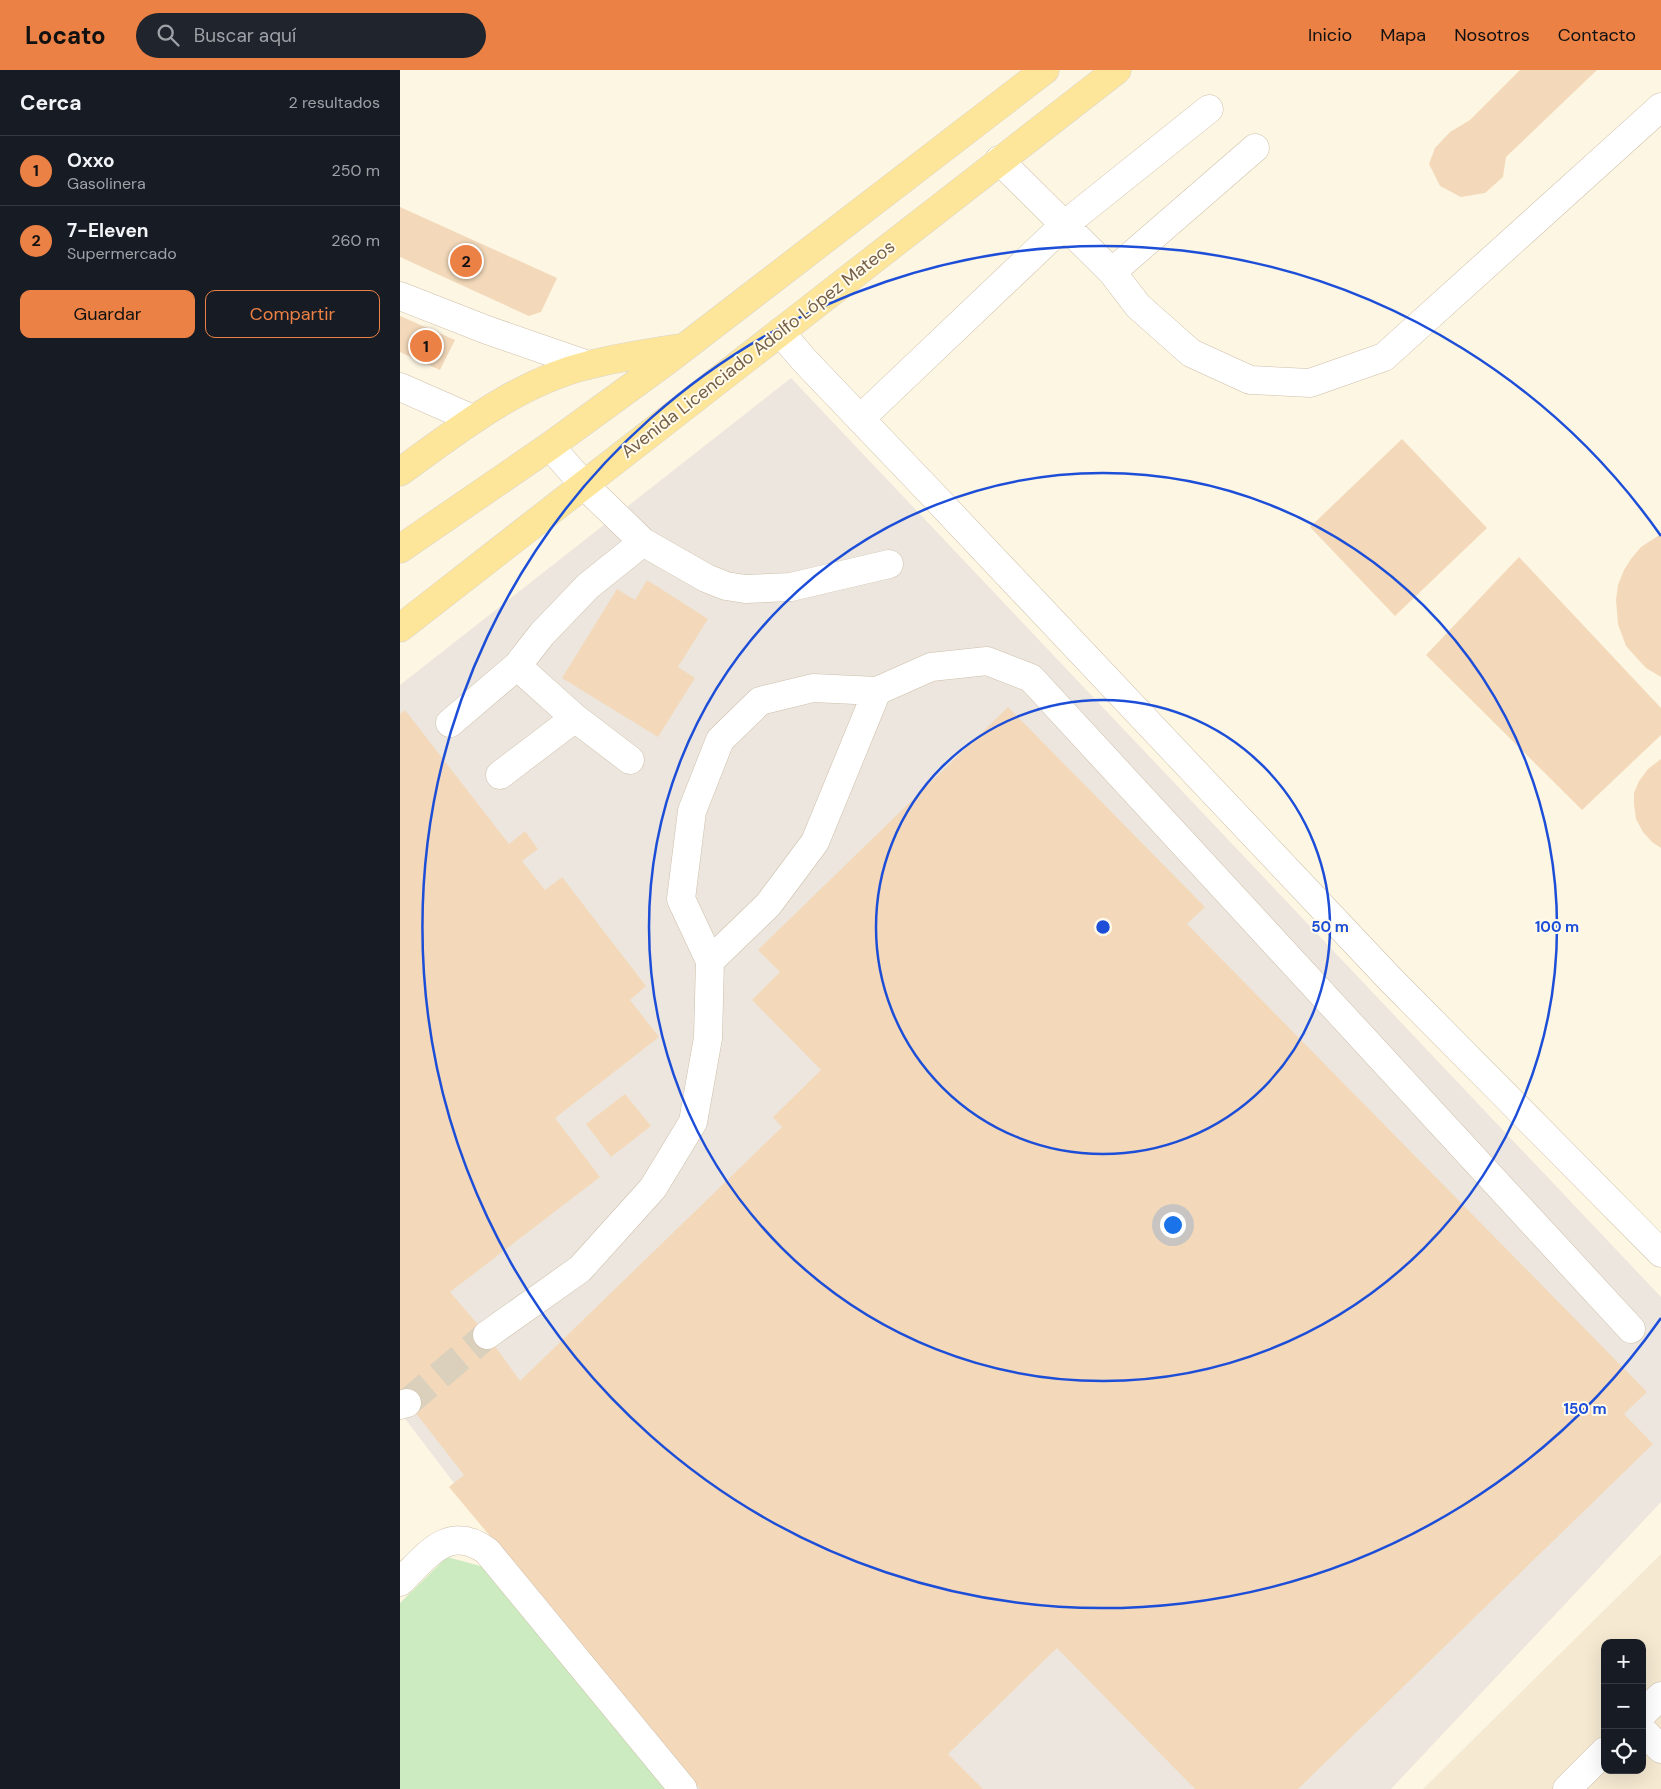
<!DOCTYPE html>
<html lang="es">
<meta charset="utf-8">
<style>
body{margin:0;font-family:"DM Sans",sans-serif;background:#20242c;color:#f1f3f6}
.controls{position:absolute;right:15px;bottom:15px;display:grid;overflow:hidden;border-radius:10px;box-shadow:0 5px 20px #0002}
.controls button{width:45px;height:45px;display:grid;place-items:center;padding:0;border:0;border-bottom:1px solid #363941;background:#171b24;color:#f1f3f6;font:25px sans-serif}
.you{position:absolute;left:772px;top:1154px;width:18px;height:18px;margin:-12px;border:4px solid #fff;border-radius:50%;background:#1a73e8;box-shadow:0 0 0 8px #1a73e833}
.badge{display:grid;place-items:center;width:32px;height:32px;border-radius:50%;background:#eb8144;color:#111;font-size:16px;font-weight:700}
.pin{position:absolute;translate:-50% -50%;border:2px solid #fff;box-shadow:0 1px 5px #0006}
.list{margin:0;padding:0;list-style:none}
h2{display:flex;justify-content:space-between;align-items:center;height:65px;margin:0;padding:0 20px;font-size:21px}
h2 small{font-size:16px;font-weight:400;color:#9ea1a6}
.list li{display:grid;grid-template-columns:32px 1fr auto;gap:15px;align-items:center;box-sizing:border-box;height:70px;padding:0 20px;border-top:1px solid #363941}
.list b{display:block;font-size:19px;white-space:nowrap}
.list p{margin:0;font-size:16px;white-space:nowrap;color:#9ea1a6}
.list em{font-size:16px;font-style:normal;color:#9ea1a6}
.actions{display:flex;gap:10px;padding:15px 20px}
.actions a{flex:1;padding:11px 0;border:1px solid #eb8144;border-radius:10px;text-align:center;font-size:18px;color:#eb8144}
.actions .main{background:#eb8144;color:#111}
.icon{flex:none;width:28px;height:28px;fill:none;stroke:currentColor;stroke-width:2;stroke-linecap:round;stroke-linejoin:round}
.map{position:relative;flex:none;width:1261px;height:1719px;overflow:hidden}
header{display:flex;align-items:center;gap:30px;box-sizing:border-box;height:70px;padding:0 25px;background:#eb8144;color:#111}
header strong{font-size:24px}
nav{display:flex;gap:28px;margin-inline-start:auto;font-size:18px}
.search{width:350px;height:45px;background:#20242c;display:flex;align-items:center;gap:12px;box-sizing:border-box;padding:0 18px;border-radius:28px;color:#9ea1a6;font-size:19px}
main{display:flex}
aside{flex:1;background:#171b24}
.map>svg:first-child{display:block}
.residential{fill:#f5e9d1;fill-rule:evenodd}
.industrial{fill:#ece6de}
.green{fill:#ccebc1}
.building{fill:#f3d9ba}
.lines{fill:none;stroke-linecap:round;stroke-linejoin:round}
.minor-tunnel{stroke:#dbd0bc;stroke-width:28;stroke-dasharray:28 14;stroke-linecap:butt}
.minor-casing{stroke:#cebfa9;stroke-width:29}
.major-casing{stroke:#dbd5cf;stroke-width:29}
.minor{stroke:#fff;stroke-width:28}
.major{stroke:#fde699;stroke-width:28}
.ring{fill:none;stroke:#1d4ed8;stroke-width:2.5}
.labels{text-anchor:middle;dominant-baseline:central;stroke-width:4;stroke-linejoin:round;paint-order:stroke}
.street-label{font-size:18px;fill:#765f48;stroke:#fffaea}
.centre{fill:#1d4ed8;stroke:#fffaea;stroke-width:2.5}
.ring-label{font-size:15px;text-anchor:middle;font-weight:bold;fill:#1d4ed8;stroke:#fffaea;stroke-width:4;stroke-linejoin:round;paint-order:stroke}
</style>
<header>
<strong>Locato</strong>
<div class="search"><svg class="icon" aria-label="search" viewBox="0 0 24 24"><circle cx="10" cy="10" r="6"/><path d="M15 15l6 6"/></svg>Buscar aquí</div>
<nav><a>Inicio</a><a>Mapa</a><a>Nosotros</a><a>Contacto</a></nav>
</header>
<main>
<aside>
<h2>Cerca<small>2 resultados</small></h2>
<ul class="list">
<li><span class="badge">1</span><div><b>Oxxo</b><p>Gasolinera</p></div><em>250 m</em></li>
<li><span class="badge">2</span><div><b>7-Eleven</b><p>Supermercado</p></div><em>260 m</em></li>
</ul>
<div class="actions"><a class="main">Guardar</a><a>Compartir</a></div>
</aside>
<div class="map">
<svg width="1261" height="1719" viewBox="0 0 1261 1719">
<rect width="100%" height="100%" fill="#fdf6e3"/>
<!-- residential -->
<path class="residential" d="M1261 1484V1719H1023ZM1205 1573H1242V1700H1205Z"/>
<!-- industrial -->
<path class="industrial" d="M391 308 1261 1227V1432L991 1719H297L79 1446 0 1342V615Z"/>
<!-- green -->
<path class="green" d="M47 1487 84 1497 272 1719H0V1533Z"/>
<!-- building -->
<path class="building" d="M1120 0H1197L1106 87 1103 107 1085 123 1061 127 1040 116 1029 94 1035 78 1050 62 1070 50Z
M0 137 157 208 141 242 129 246 0 187Z
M0 246 55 270 40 300 0 282Z
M1002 369 1087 458 995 546 910 457Z
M1261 464V607L1246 598 1226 576 1218 554 1216 530 1218 515 1224 500 1231 489 1241 477Z
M1119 487 1261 638V665L1182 740 1026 585Z
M247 510 308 549 278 597 295 608 258 667 162 608 217 519 235 530Z
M608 637 805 837 787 854 1247 1322 1224 1344 1253 1374 898 1719H795L657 1578 548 1684 583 1719H300L286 1703 287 1702 49 1417 64 1405 0 1323V644L5 640 109 774 125 761 138 779 122 791 145 820 162 807 246 916 230 930 259 967 155 1048 200 1107 50 1222 87 1265 120 1311 382 1057 373 1047 421 1000 352 930 380 902 358 880Z
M1261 689V778L1252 772 1243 762 1236 749 1234 735V723L1239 711 1248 699Z
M225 1024 251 1056 211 1087 186 1054Z"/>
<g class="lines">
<!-- minor-tunnel -->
<path class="minor-tunnel" d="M7 1333 87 1265"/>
<!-- minor casing -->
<g class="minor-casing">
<path id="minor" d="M599 90 712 202 738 236 791 283 850 310 910 313 984 287 1261 37
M712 202 855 78
M0 226 87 260 188 295
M380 262 405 291 532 424 992 911 1261 1183
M0 317 73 349
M460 349 663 156 809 39
M150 376 184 415 243 472 306 508 326 516 345 519 391 517 489 494
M117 596 175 648 230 690
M50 653 117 596 142 564 188 516 243 472
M100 705 175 648
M310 891 368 835 415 772 477 621
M87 1265 180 1199 253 1118 293 1052 308 968 310 891 281 829 292 741 320 670 360 631 413 618 477 621 531 597 587 591 631 608 1231 1259
M0 1335 7 1333
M0 1512C27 1486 48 1453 87 1481L283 1719
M1242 1644 1261 1626
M1242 1660 1261 1679
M1167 1719 1205 1681"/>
</g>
<!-- major casing -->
<g class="major-casing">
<path id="major" d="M0 402C58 360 118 312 189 295 218 287 249 283 279 278
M0 479 150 376 264 293 645 0
M0 558 717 0"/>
</g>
<!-- minor -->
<use href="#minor" class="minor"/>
<!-- major -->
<use href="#major" class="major"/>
</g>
<!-- distance rings -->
<g class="ring">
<circle cx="703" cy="857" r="227"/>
<circle cx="703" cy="857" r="454"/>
<path d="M1261 1248A681 681 0 1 1 1261 466"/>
</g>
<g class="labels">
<!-- street labels -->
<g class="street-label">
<text transform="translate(358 279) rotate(-38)">Avenida Licenciado Adolfo López Mateos</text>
</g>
</g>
<circle cx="703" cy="857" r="8" class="centre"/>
<g class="ring-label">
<text x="930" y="862">50 m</text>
<text x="1157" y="862">100 m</text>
<text x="1185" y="1344">150 m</text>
</g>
</svg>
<div class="controls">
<button>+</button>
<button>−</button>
<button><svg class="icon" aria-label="locate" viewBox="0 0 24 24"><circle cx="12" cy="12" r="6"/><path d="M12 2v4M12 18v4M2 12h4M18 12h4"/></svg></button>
</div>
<div class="you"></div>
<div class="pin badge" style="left:26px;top:276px">1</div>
<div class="pin badge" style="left:66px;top:191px">2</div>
</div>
</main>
